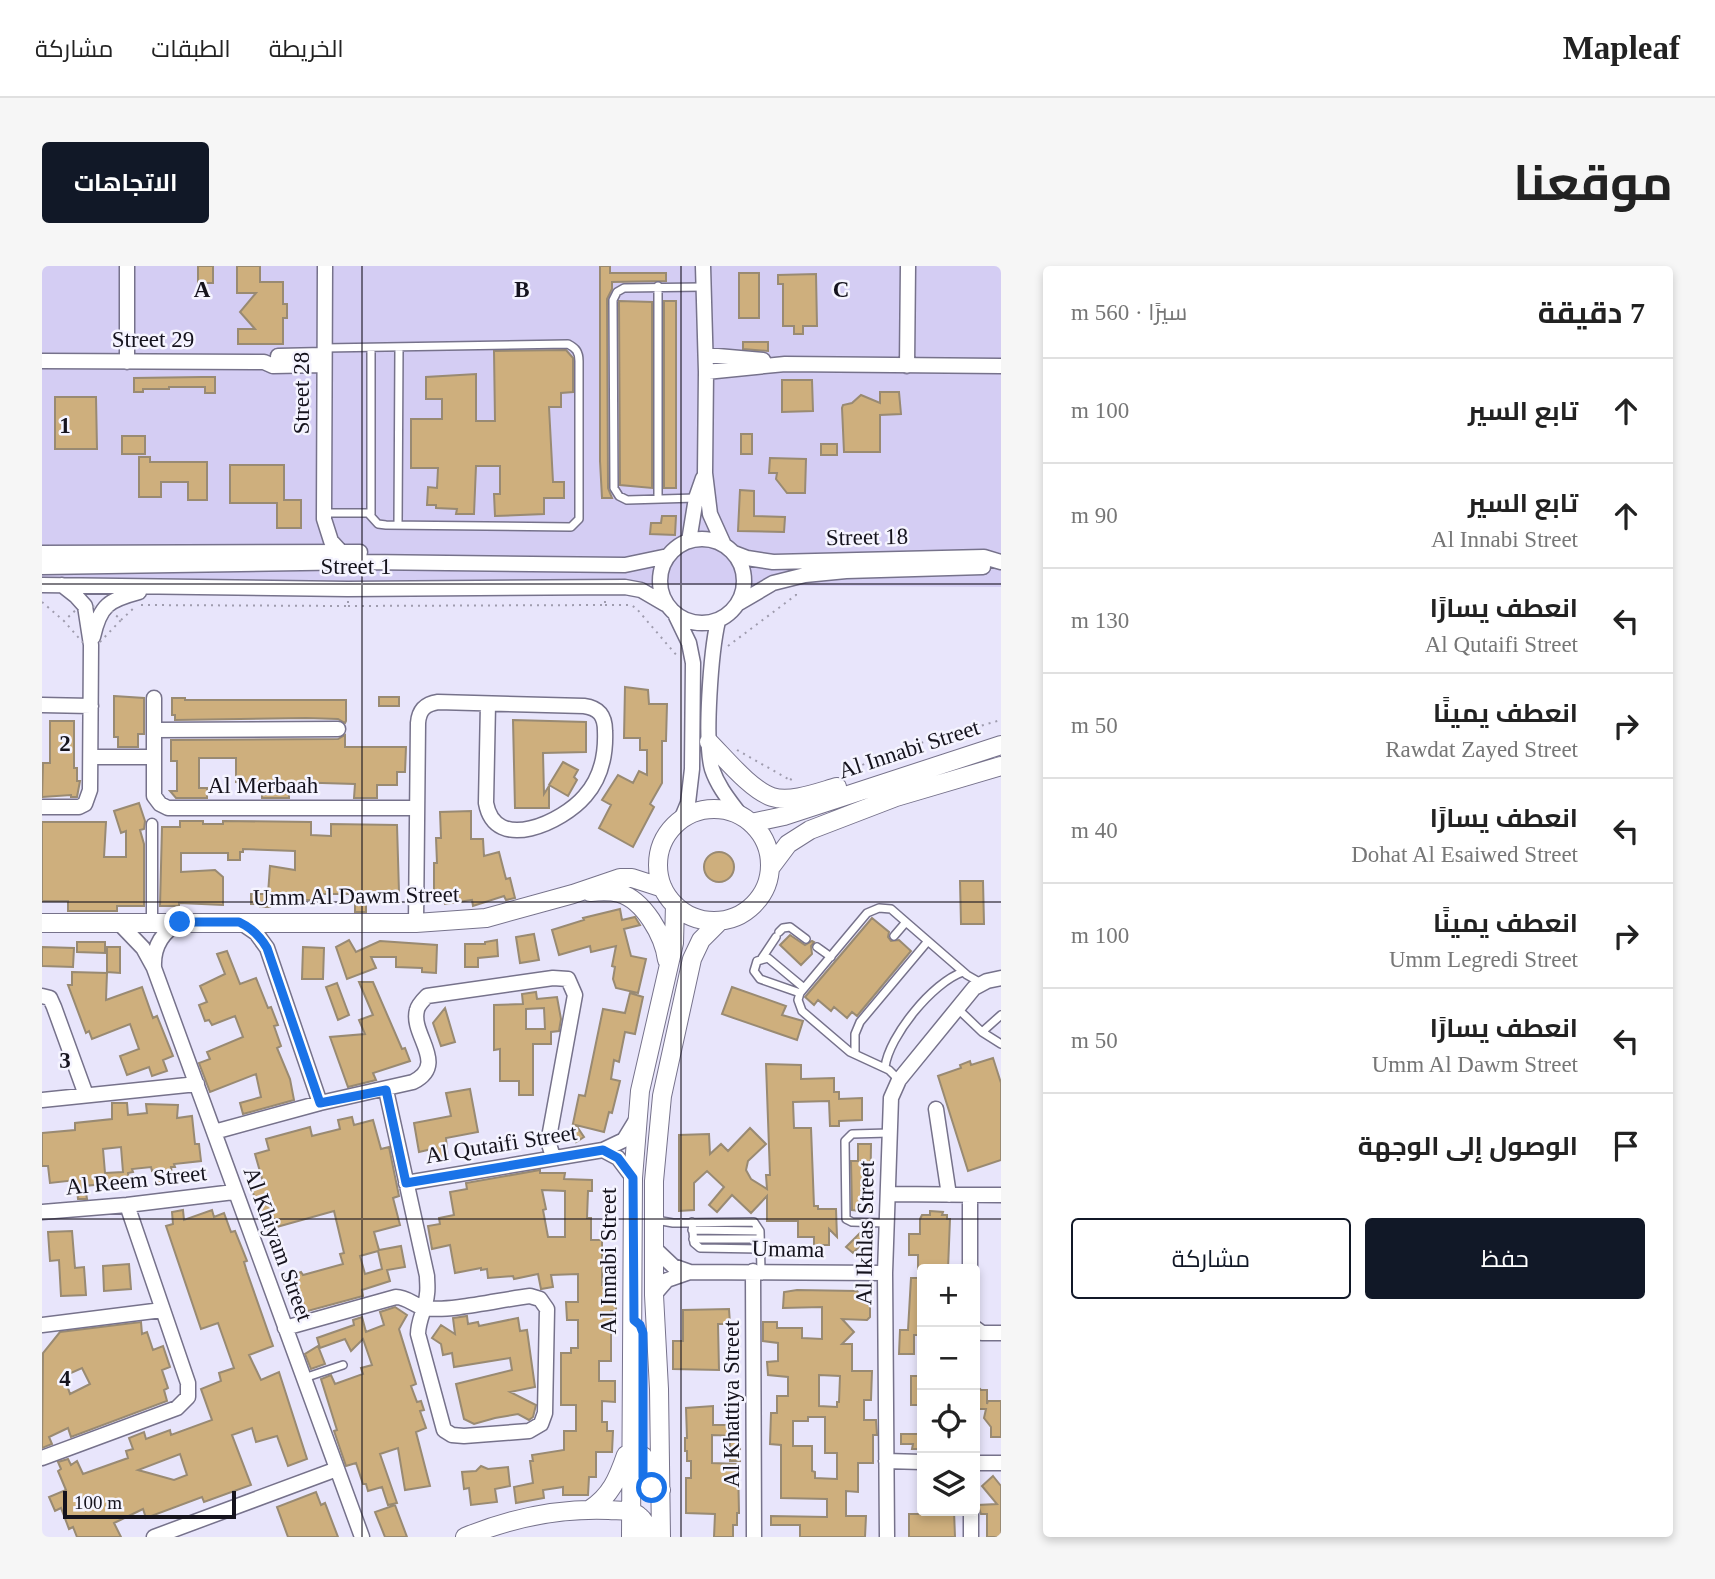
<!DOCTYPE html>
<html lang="ar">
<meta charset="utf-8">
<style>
body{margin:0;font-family:"Times New Roman",Cairo,serif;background:#f6f6f6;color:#222;direction:rtl}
.controls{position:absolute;right:21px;bottom:21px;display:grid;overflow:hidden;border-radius:7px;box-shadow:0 4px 10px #0003}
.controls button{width:63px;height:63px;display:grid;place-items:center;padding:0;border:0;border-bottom:2px solid #e0e0e0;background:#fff;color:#222;font:35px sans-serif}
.scale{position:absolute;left:21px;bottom:18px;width:173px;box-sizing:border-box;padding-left:7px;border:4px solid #15131d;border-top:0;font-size:19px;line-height:24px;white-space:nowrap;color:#15131d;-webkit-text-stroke:5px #f5f4ff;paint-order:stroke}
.stop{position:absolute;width:21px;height:21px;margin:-16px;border:5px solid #1a73e8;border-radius:50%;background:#fff}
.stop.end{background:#1a73e8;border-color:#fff;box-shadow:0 2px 7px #0008}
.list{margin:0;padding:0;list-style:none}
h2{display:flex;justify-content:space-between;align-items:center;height:91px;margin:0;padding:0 28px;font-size:30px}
h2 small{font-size:23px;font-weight:400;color:#767676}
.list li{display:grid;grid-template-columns:46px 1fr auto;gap:21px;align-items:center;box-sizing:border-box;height:105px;padding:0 28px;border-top:2px solid #e0e0e0}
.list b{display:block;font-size:26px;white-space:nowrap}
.list p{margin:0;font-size:23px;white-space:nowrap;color:#767676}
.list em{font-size:23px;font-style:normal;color:#767676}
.actions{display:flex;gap:14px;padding:21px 28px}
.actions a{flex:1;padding:16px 0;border:2px solid #111827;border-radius:7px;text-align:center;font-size:24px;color:#111827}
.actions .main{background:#111827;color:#fff}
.icon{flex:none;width:38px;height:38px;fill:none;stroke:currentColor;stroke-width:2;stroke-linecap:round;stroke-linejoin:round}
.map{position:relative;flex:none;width:959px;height:1271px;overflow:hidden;direction:ltr;border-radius:7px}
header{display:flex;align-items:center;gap:42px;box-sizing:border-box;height:98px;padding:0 35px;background:#fff;border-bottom:2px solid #e0e0e0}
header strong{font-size:33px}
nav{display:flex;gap:38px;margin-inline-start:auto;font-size:24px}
.intro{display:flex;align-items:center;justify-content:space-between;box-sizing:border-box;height:168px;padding:0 42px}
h1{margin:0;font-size:49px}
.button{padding:18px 32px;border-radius:7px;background:#111827;color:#fff;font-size:24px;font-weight:700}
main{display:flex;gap:42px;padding:0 42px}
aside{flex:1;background:#fff;border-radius:7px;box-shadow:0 4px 10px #0003}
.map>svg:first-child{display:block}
.green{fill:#d4cdf3}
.building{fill:#ceaf7d;stroke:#998a72;stroke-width:2;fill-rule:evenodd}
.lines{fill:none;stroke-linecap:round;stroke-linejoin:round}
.service-casing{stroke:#76728b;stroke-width:10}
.pedestrian-casing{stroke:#76728b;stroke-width:13}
.minor-casing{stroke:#76728b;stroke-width:17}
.tertiary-casing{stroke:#76728b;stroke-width:20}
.path{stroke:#9f9cae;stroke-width:2;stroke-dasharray:2 5;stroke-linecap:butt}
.service{stroke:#fff;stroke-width:7}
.pedestrian{stroke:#fff;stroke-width:10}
.minor{stroke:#fff;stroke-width:14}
.tertiary{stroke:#fff;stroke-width:18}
.route{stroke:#1a73e8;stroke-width:9}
.grid{fill:none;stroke:#15131d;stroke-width:2;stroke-opacity:0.55}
.labels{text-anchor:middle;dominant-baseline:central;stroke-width:5;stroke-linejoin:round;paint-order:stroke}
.street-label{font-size:23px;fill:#15131d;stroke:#f5f4ff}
.grid-label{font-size:23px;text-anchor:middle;font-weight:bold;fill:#15131d;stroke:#f5f4ff;stroke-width:5;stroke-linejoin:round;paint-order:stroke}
</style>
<header>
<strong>Mapleaf</strong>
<nav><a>الخريطة</a><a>الطبقات</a><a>مشاركة</a></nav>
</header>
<div class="intro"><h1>موقعنا</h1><a class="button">الاتجاهات</a></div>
<main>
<aside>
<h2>7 دقيقة<small>سيرًا · 560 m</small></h2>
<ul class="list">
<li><svg class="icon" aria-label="ahead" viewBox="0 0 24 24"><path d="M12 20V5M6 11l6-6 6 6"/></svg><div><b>تابع السير</b></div><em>100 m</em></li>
<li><svg class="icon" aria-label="ahead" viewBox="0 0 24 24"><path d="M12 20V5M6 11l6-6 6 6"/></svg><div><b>تابع السير</b><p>Al Innabi Street</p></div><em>90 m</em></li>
<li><svg class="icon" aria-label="left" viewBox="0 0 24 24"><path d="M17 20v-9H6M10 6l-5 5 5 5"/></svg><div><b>انعطف يسارًا</b><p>Al Qutaifi Street</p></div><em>130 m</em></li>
<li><svg class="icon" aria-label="right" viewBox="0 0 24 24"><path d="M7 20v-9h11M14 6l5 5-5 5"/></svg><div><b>انعطف يمينًا</b><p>Rawdat Zayed Street</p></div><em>50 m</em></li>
<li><svg class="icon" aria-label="left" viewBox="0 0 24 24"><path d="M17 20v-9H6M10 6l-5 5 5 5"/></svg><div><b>انعطف يسارًا</b><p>Dohat Al Esaiwed Street</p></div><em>40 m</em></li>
<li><svg class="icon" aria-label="right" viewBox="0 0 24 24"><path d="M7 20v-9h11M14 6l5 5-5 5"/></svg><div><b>انعطف يمينًا</b><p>Umm Legredi Street</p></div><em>100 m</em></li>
<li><svg class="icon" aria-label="left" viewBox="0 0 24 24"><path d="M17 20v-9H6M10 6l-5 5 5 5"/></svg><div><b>انعطف يسارًا</b><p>Umm Al Dawm Street</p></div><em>50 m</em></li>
<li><svg class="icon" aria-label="arrive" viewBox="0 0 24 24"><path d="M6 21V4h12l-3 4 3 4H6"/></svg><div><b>الوصول إلى الوجهة</b></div></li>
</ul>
<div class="actions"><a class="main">حفظ</a><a>مشاركة</a></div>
</aside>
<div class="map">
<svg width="959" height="1271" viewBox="0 0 959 1271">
<rect width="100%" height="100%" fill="#e8e5fb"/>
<!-- green -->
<path class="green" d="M0 0H959V321L0 314Z"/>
<!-- building -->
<path class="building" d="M156 0H171V17H156Z
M195 0H218V16H241V38H245V52H241V78H196V63H213L198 46 214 27H195Z
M558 0H568V7H624V15L570 16V23L565 33 566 222 570 232H560L558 195Z
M697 7H717V52H697Z
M774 8 775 60H761V68H752V60H741V18H736V9Z
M577 35 610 36V222L578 219Z
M622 35H634V222H622Z
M701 76H726V85L701 83Z
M524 84 531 92V126L519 127V141H507L511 216H522V232H502V248L453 250 452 228H458V200H434L432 248H414L415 243 394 242V239H385L386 221 395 222 396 202H369V153H400V133H384V111L434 108V155H453L452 85Z
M160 111H173V127H163V121H127V123H101V126H92V112Z
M740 114H770L771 145 740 146Z
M838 126H857L859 148 838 149V186H802L800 142 801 139 810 137 819 129 838 137Z
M13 131H54L55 183H13Z
M699 168H710V188H699Z
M80 170H103V188H80Z
M779 178H795V189H779Z
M97 191H108V196H165V234H146V216H119V231H97Z
M728 192 764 193 763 227H745L734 213 735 207H727Z
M188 199H242V234H259V262H235V237H188Z
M698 224 712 225V250L743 251 742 266 696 265Z
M620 250H634L633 269 608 268 609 257H619Z
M583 421 606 424 607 438H625L624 475H620V517L608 538 612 541 591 581 557 562 569 539 560 534 576 509 591 517 597 505 605 509V484H598V472H582Z
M72 430 102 432V468H96V481H76V471H72Z
M337 431H357V440H337Z
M130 432H143V434H304V455L303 457 296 453 264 452 133 454V449H130Z
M471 454 544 456V486L501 487 502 528 507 520V542H473Z
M8 455H32V502H35V515H38L35 531H29V529L0 531 1 497H8Z
M303 469V481H364L363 506H355V519H335V532H312L313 518 247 516V532H220V519L194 516V492H157V522H165V532H134L128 525H135V495H129V474L296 473Z
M521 496 536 504 532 511 535 514 526 530 507 519Z
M97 537 103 555 102 563 98 564 102 578V640H75V645H26V635H0V556H64L62 591H84V565L79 567 72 545Z
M429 545V573H441L442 590 457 586 464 613 468 612 473 632 464 634 462 630 431 640 430 634 403 638 401 631 392 634V597H395L394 572H399L398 546Z
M138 555H161V558H181V555L269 556V569L289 570V558L355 559 357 626H354L353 637H324V646H313V628H274V634H260V638H250V632H228V641H218V638H209V628H226L228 600 253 604V585L201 583V586H198V594H186V587H139V606L173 604 181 611V639L137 637V640H118L120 561H138Z
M662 601a15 15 0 1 1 30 0a15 15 0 1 1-30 0Z
M918 615H941L942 658H919Z
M578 643 580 654 593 651 598 659 582 663 589 690 604 693 596 727 574 722 571 713 573 701 570 700 574 680 549 686 548 680 517 689 510 664 542 654 541 652Z
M830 652 847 666 846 671 849 675 857 674 869 685 815 750 810 746 805 752 792 741 789 745 776 734 772 739 763 731Z
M492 668 497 694 478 697 474 671Z
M748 669 763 679 770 675 772 676 769 680 770 688 759 699 738 679Z
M307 674 314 686 338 675 395 679 394 707 380 706V702L354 701V691H329L334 702 305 713 294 681Z
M455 674 456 690 436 692V701H423V678H443V676Z
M35 676H63V687L35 686Z
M0 681 32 682 31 701 0 700Z
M65 681H78V707L65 706Z
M261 681 282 682 281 713H260Z
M185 685 198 718 214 712 226 742 229 741 236 759 232 760 239 780 235 782 248 813 252 834 201 848 198 837 219 831 214 808 168 826 157 797 168 793 165 786 201 771 193 750 170 759 167 754 163 755 157 739 165 736 158 720 183 708 175 688Z
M30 706 65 707 64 734 100 721 111 752 115 750 131 790 121 794 125 805 110 810 107 801 85 809 78 790 97 783 88 758 50 773 47 765 44 767 26 719H30Z
M317 716H331L360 783 363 782 368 795 331 807 334 814 306 821 288 771 323 768 317 754 331 749Z
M295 717 307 749 296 754 284 721Z
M690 721 744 740 740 749 761 755 755 774 680 748Z
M494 726 495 733 515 731 519 753 517 765 509 766V778H491V829H477V815H458V783L452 784V739L481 738 480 728ZM502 742 503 763H484V743Z
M588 727 601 731 593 768 583 766 577 796 572 794 569 813 578 815 570 847 567 846 562 866 534 859 542 871 534 876 529 867 537 829 543 830 561 743 583 747Z
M403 742 413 776 399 780 391 757Z
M951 792 959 817V894L926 905 896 810 919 802 918 799 928 795 929 799Z
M724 798 759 799V813L792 812V826H797V833L820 832V854L797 855V860H788L787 835 751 836 752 862H769L772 940H776V943H794L795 971 787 963V979H772V971H756V955H725V930L709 947 690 929 675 946 667 939 682 921 665 905 652 917V944L637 945V869L667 868 668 888 679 878 686 885 708 862 724 878 706 895 704 904 709 913 725 923 724 909H728Z
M428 823 436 866 404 872 406 895 396 897 394 882 377 886 372 857 409 850 404 827Z
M70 837H85L86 849 105 847 104 838 136 839 135 852 150 850 153 878H157L159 895 132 898 133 901H129L131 916 115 918 113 904 110 905 109 901 90 903 91 906 86 907 87 915 43 920 45 933H36L34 914 8 917 6 900H0V867L33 864V857L70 853ZM79 881 81 906 63 907 61 883Z
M310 851 312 859 331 854 339 883 347 881 357 930 351 932 358 959 332 966 337 984 359 980 363 1001 345 1004 348 1015 320 1024 321 1030 262 1046 250 1039 241 1013 259 1006 261 1009 301 998 298 988 302 987 292 945 224 964 209 921 221 916 213 888 227 884 224 873 268 861 270 870 298 863 296 854ZM336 985 340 1003 323 1008 318 990Z
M816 878H829L828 946 810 944 809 895H816Z
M498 904V907H523L522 913 550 914V925H546L545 952H549V974H560V1019H563L564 1035H574V1045H569V1095H557V1115H573V1136L560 1135V1156H565V1165H571L570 1186H554V1211H547L546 1229H521V1221L501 1224 502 1232 474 1237 472 1221 491 1217 488 1195H491L490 1189 522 1184V1165H534V1139H519V1087H529V1082H536V1054H525L524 1036H536V1008L509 1009 511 1021 499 1023 496 1008 472 1013 471 1010 446 1012 445 1003 439 1004V1002L413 1007 408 979 390 983 386 960 398 958 397 952 412 949 408 926 425 923 424 917ZM500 924 523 925V971H506L501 944 504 943Z
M141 944 142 954 170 944 172 951 182 947 189 966 193 965 205 995 202 996 205 1006 231 1080 207 1089 219 1114 237 1106 265 1193 246 1200 235 1170 214 1176 210 1162 190 1169 209 1219 162 1236 160 1231 104 1252 101 1243 72 1257 79 1271H35L31 1261 27 1263 19 1242 13 1245 7 1231 24 1224 16 1205 19 1203 16 1196 26 1193 29 1199 35 1195 41 1208 86 1192 84 1185 91 1183 87 1172 102 1166 104 1173 128 1164 129 1169 170 1154 159 1123 179 1115 177 1107 192 1102 176 1057 159 1063 124 960 131 958 130 946ZM138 1188 145 1209 132 1214 96 1204Z
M888 945 901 946 900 949H905V953H908L906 1003H876V989H867V968H878V953L880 949H888Z
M822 963 828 970 811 987 804 981Z
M30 965 33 1002 42 1001 44 1029 19 1030 17 994 8 995 6 966Z
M87 998 89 1023 62 1025 61 1000Z
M869 1012H880V1069H872V1088H857L858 1064H866Z
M755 1024 815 1025 828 1040V1051L825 1054 800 1053 812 1066 800 1078H810V1105H830L829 1134H822V1154H834L835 1169H831V1197H816V1226L804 1225V1250H824L823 1271H758V1259H729V1250L785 1251V1233L739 1232V1179L728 1178 729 1147H735V1130H746V1111L726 1109 725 1096 736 1095V1077L721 1075V1056H735V1062H760V1072L780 1073V1041L741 1042 742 1026ZM777 1109 798 1110 797 1136H795V1141L777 1140ZM766 1151H783V1187H795V1213L773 1212V1206L770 1205V1180H751V1155H766Z
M353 1041 365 1049 357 1063 374 1118 369 1120 375 1136 379 1135 382 1144 378 1145 384 1162 374 1166 388 1220 363 1224 356 1182 338 1188 355 1237 346 1239 340 1221 326 1225 324 1218H321L314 1197 304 1200 292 1165 295 1164 279 1113 289 1109 293 1118 321 1108 319 1102 330 1099 321 1073 309 1085 303 1073 278 1082 275 1072 312 1059 311 1054 320 1051 324 1066 342 1059 338 1046Z
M687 1043 688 1058H676L677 1104 631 1103V1075H641V1044Z
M425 1050 426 1058 436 1056 437 1060 476 1052 478 1065 485 1064 493 1121 468 1126 494 1139 491 1151 487 1154 476 1148 453 1152 432 1158 422 1153 414 1118 470 1104 468 1092 412 1101 410 1087 401 1089 399 1078 390 1072 399 1059 413 1068 411 1052Z
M99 1056 100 1068 105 1066 111 1084 121 1080 128 1101 120 1104 126 1122 122 1124 125 1135 29 1171 26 1162 7 1171 10 1178 0 1182 1 1087 18 1066ZM40 1102 48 1118 28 1128 22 1110Z
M276 1080 283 1098 269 1103 263 1088Z
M869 1110H880V1139H869Z
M933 1118 939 1124H945V1138L946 1135H959V1171H949V1161L942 1152 944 1143H933Z
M671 1140V1159H696V1170L670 1169V1197L696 1198 697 1247H695V1259H691V1271H672L673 1248 644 1247V1212H649V1195H645V1185H643V1172H645L644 1142Z
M859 1168H880V1183H870L871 1178H859Z
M688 1176H698V1195H688Z
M439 1200 446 1203 466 1201 468 1220 453 1223 455 1236 429 1239 427 1222 422 1223 420 1206 434 1205Z
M951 1210 959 1220V1271H945V1248H939L936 1239 955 1238 940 1220Z
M274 1226 279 1239 283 1237 296 1271H246L235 1241Z
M353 1239 365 1271H343L333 1246Z
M878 1245H912L913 1271H867V1248H878Z"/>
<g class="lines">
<!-- service casing -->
<g class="service-casing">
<path id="service" d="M616 20V233
M282 82 526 78C534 82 537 86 537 95V253L529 261 344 259 336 258 326 247H283
M654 232 585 234 577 230 572 222 571 34 575 26 582 22 661 21
M329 248V82
M356 259 357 82
M737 666 741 662 748 661 764 673
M852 670 864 656
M775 681 789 691
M720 692 734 671
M758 727 718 713 712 705 715 695 726 692 762 722
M915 742 940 766 959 778
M940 766 959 749
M813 788V768L818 756 886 675
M843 801C847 770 891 716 921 706
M857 814 847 804 808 786 760 745 756 734 758 727 825 647 837 642 849 643 925 709 939 717
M614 954 631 957 712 956 718 965 719 1005
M650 956 652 977 658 982 718 983
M844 957 810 956 804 953 803 875 810 868 847 867
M650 964 718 965
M651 973H718
M262 1112 301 1099"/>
</g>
<!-- pedestrian casing -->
<g class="pedestrian-casing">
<path id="pedestrian" d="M110 558V656"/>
</g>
<!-- minor casing -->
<g class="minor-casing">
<path id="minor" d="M85 0V96
M283 0 282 253 289 275 300 287
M661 0 664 106 663 207 668 248 682 279
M664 89 721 94
M236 90 282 89
M0 95 222 96 231 100 282 99
M865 100 866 0
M664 106 743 98 959 100
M618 315a42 42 0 1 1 84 0a42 42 0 1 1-84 0Z
M647 275 654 232 661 212
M0 287 318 286
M692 287 705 292 731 296 942 291 959 296
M0 301 322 296 583 299 626 290
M0 319 306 323 583 321 599 324 623 338
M697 337 731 317 763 309 804 305 941 301
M634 350 647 377 651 397 650 503 646 537 639 554
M676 355C669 385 662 475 670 503 676 521 688 535 699 550
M51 371C58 339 67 334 97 326
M112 432V530L118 538 126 542H374
M0 439 49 440
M112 464 296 463
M49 491H112
M0 541H37L43 538 48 524 49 379 43 340 34 330 20 319
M198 656 214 667 225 682 278 837
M77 657 101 682 112 702 320 1271
M374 657 376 457C377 444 383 438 396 436L542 440C557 442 563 450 563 465 564 489 559 512 543 530 521 556 453 588 444 537L446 438
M112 701C111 681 120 666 138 656
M0 730 8 732 12 741 44 829
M0 834 155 818
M894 843 907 929
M172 866 278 837 371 816C407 798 368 769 375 744 376 739 381 734 385 730L511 712 526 713 533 729 508 866 507 878 511 891
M561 884 576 892 591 912
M364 917 561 884 582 874 593 856
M847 928 959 929
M928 929V1003
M0 946 85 939 192 926
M612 982 631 1000 648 1006
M711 1005 712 1271
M612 1029 625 1014 648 1006 843 1007
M0 1059 120 1044
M243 1062 354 1031C366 1031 373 1041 384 1042 408 1046 461 1033 488 1030L498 1033 505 1043 503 1147 499 1158 487 1165 422 1170 410 1169 402 1164 376 1068C376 1054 384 1042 385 1028 386 1022 385 1016 385 1010L344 824
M933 1062 940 1067H959
M0 1192 135 1142 146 1131V1117L85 939
M844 1195 880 1196
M933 1197H959
M929 1245V1271
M112 1271 295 1203
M845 1271 843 1007 849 832 857 814 932 722 945 715 959 712"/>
</g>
<!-- tertiary casing -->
<g class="tertiary-casing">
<path id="tertiary" d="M667 476C683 492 709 524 730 531 749 537 777 526 795 521
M616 599a56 56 0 1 1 112 0a56 56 0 1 1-112 0Z
M709 557 742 550 959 479
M728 602 746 578 768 564 854 531 959 500
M548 626C558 625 567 624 577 627 602 634 622 670 625 694
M0 657H374L444 652 531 628 578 612H590L621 622
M601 1190C601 1210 597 1218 619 1224
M547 1244C569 1230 576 1212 584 1189
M423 1271C469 1252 517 1242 567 1244 577 1245 591 1243 598 1251 604 1256 605 1264 605 1271
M589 1271 591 912 598 825 632 677 633 639
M619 1271 617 1123 612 1029V915L620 830 650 693 659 674 678 655"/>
</g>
<!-- path -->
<path class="path" d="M0 336 22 355
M99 339 306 340V335
M563 339H589L594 342 636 391
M64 340 79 354 55 379H43L22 355 37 341Z
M306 340 563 339V334
M79 354 94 340
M686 380 754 329V326
M695 484 748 514
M801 507 858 483 959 454
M748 513 754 516"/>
<!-- service -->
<use href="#service" class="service"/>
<!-- pedestrian -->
<use href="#pedestrian" class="pedestrian"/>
<!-- minor -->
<use href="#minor" class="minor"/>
<!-- tertiary -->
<use href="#tertiary" class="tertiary"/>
</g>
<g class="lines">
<!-- route -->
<path class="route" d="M138 656H197C210 662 218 670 225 682L278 837 344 824 364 917 561 884 576 892 591 912 592 1054 598 1059 601 1067V1211L606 1220 610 1222"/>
</g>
<!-- grid -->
<path class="grid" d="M320 0V1271M639 0V1271M0 318H959M0 636H959M0 953H959"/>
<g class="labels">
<!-- street labels -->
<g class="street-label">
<text x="111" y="73">Street 29</text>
<text transform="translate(259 127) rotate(-90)">Street 28</text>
<text transform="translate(825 271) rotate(-1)">Street 18</text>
<text x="314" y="300">Street 1</text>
<text transform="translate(867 483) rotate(-18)">Al Innabi Street</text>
<text x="221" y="519">Al Merbaah</text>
<text transform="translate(314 630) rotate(-1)">Umm Al Dawm Street</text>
<text transform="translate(459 878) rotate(-9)">Al Qutaifi Street</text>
<text transform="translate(94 914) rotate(-6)">Al Reem Street</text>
<text transform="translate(823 967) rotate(-89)">Al Ikhlas Street</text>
<text transform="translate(236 978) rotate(70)">Al Khiyam Street</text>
<text transform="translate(746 983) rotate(1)">Umama</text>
<text transform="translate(566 995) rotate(-90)">Al Innabi Street</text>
<text transform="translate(689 1138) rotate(-90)">Al Khattiya Street</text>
</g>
</g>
<g class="grid-label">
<text x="160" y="31">A</text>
<text x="480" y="31">B</text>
<text x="799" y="31">C</text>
<text x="23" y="167">1</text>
<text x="23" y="485">2</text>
<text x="23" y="802">3</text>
<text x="23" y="1120">4</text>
</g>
</svg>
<div class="controls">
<button>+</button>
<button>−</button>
<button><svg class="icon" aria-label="locate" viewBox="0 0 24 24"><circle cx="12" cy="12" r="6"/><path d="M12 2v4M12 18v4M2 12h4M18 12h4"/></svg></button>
<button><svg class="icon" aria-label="layers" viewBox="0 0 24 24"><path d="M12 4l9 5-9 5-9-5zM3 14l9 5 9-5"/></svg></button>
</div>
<div class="scale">100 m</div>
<div class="stop" style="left:610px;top:1222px"></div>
<div class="stop end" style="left:138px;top:656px"></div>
</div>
</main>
